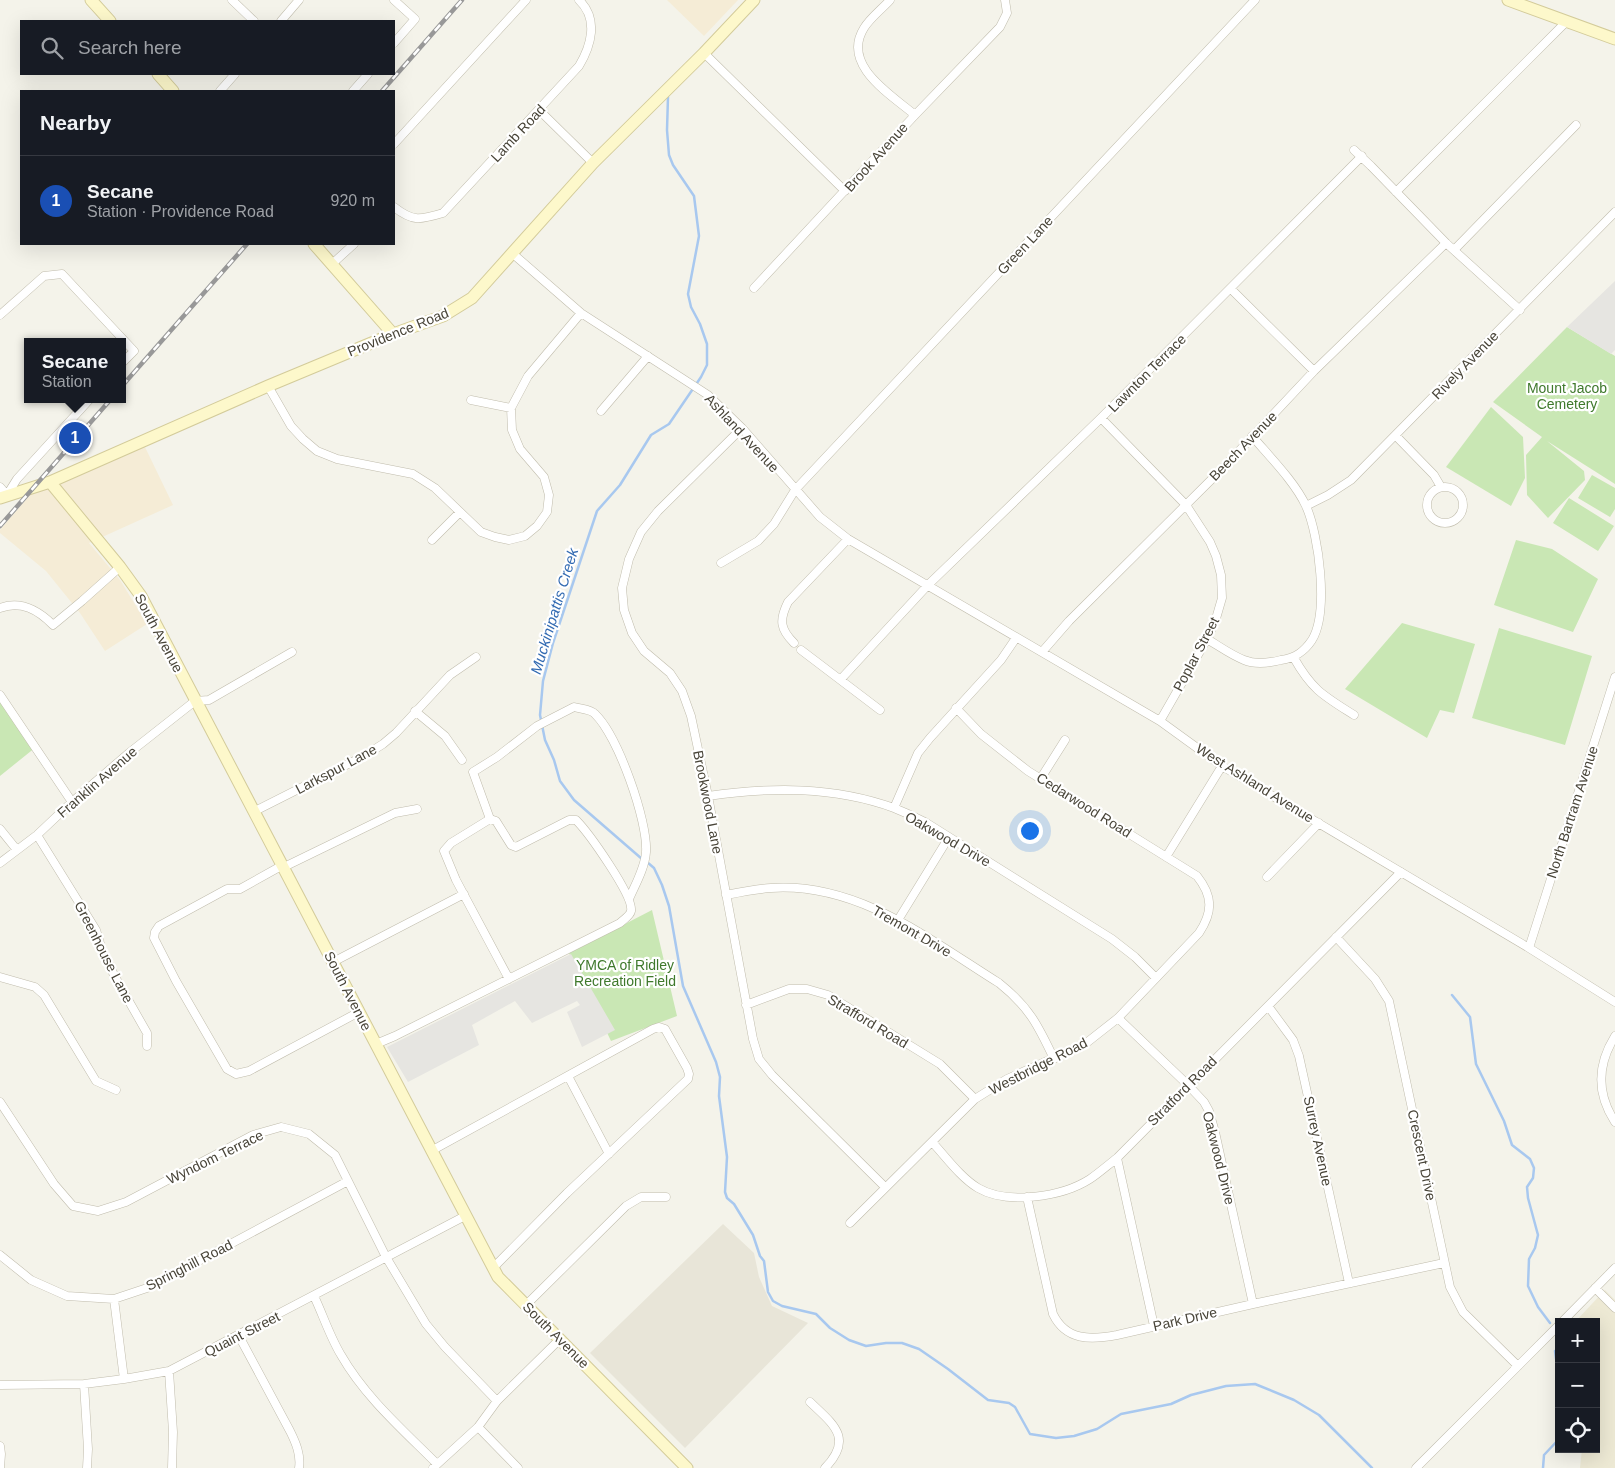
<!DOCTYPE html>
<meta charset="utf-8">
<style>
body{margin:0;font-family:Arial,sans-serif;background:#242831;color:#f1f3f6}
.controls{position:absolute;right:15px;bottom:15px;display:grid;overflow:hidden;border-radius:0px;box-shadow:0 5px 20px #0002}
.controls button{width:45px;height:45px;display:grid;place-items:center;padding:0;border:0;border-bottom:1px solid #363941;background:#171b24;color:#f1f3f6;font:25px sans-serif}
.you{position:absolute;left:1029px;top:830px;width:18px;height:18px;margin:-12px;border:4px solid #fff;border-radius:50%;background:#1a73e8;box-shadow:0 0 0 8px #1a73e833}
.badge{display:grid;place-items:center;width:32px;height:32px;border-radius:50%;background:#1a73e8;color:#fff;font-size:16px;font-weight:700}
.pin{position:absolute;translate:-50% -50%;border:2px solid #fff;box-shadow:0 1px 5px #0006}
.popup{position:absolute;left:24px;top:338px;width:102px;height:65px;box-sizing:border-box;display:grid;place-content:center;border-radius:0px;background:#171b24;filter:drop-shadow(0 1px 4px #0005);font-size:16px;white-space:nowrap;color:#9ea1a6}
.popup b{font-size:19px;color:#f1f3f6}
.popup::after{content:'';position:absolute;left:50%;top:100%;margin-left:-10px;border:10px solid transparent;border-top-color:#171b24}
.list{margin:0;padding:0;list-style:none}
h2{display:flex;justify-content:space-between;align-items:center;height:65px;margin:0;padding:0 20px;font-size:21px}
h2 small{font-size:16px;font-weight:400;color:#9ea1a6}
.list li{display:grid;grid-template-columns:32px 1fr auto;gap:15px;align-items:center;box-sizing:border-box;height:90px;padding:0 20px;border-top:1px solid #363941}
.list b{display:block;font-size:19px;white-space:nowrap}
.list p{margin:0;font-size:16px;white-space:nowrap;color:#9ea1a6}
.list em{font-size:16px;font-style:normal;color:#9ea1a6}
.icon{flex:none;width:28px;height:28px;fill:none;stroke:currentColor;stroke-width:2;stroke-linecap:round;stroke-linejoin:round}
.map{position:relative;flex:none;width:1615px;height:1468px;overflow:hidden}
.search{position:absolute;background:#171b24;box-shadow:0 5px 20px #0002;left:20px;top:20px;width:375px;height:55px;display:flex;align-items:center;gap:12px;box-sizing:border-box;padding:0 18px;border-radius:0px;color:#9ea1a6;font-size:19px}
.panel{position:absolute;background:#171b24;box-shadow:0 5px 20px #0002;left:20px;top:90px;width:375px;height:155px;border-radius:0px}
.map>svg:first-child{display:block}
.residential{fill:#e8e5d8}
.commercial{fill:#f5ecd6}
.education{fill:#ede9d4}
.green{fill:#c9e7b4}
.parking{fill:#e6e5e1}
.lines{fill:none;stroke-linecap:round;stroke-linejoin:round}
.stream{stroke:#a8c8ef;stroke-width:2.5}
.street-casing{stroke:#c0bcac;stroke-width:9}
.secondary-casing{stroke:#d3cb9a;stroke-width:13}
.street{stroke:#fff;stroke-width:8}
.secondary{stroke:#fdf8cb;stroke-width:11}
.rail-casing{stroke:#989898;stroke-width:4.5}
.rail{stroke:#fff;stroke-width:2.5;stroke-dasharray:8;stroke-linecap:butt}
.labels{text-anchor:middle;dominant-baseline:central;stroke-width:4.5;stroke-linejoin:round;paint-order:stroke}
.street-label{font-size:14px;fill:#484438;stroke:#fff}
.park-label{font-size:14px;fill:#3f792c;stroke:#fff}
.water-label{font-size:15px;font-style:italic;fill:#336bb2;stroke:#fff}
</style>
<div class="map">
<svg width="1615" height="1468" viewBox="0 0 1615 1468">
<rect width="100%" height="100%" fill="#f4f3ea"/>
<!-- residential -->
<path class="residential" d="M723 1224 754 1253 759 1277 772 1306 808 1323 685 1448 590 1353Z"/>
<!-- commercial -->
<path class="commercial" d="M667 0H738L704 36Z
M144 445 173 505 89 543 120 580 147 624 105 651 80 613 46 571 0 533V530L31 494Z"/>
<!-- education -->
<path class="education" d="M1605 1290 1615 1300V1468H1580L1582 1449H1596V1322H1575Z"/>
<!-- green -->
<path class="green" d="M1567 327 1615 356V484L1547 441 1584 471 1585 480 1548 518 1527 495 1526 455 1542 437 1493 402Z
M1491 407 1523 437 1525 478 1511 506 1446 467Z
M1592 475 1615 488V509L1610 517 1578 498Z
M1569 498 1614 526 1598 551 1553 523Z
M1516 540 1552 549 1598 579 1573 632 1494 605Z
M1402 623 1475 644 1454 713 1440 710 1427 738 1345 689Z
M1499 628 1592 656 1565 745 1472 718Z
M0 695 36 747 0 776Z
M652 910 677 1016 611 1041 569 953Z"/>
<!-- parking -->
<path class="parking" d="M1615 281V350L1611 354 1567 327Z
M571 954 615 1030 582 1047 567 1012 580 1005 577 1001 532 1023 515 1001 472 1025 479 1045 408 1082 387 1047Z"/>
<g class="lines">
<!-- stream -->
<path class="stream" d="M642 859 574 800 560 781 554 760 545 740 540 715 543 681 553 643 597 511 620 485 651 435 669 424 701 377 707 365V344L700 324 691 307 688 294 699 236 694 196 673 165 669 155 667 130 668 97
M647 862 654 868 662 885 669 906 683 986 716 1062 720 1077 719 1096 727 1157 725 1192 727 1198 734 1204 753 1235 760 1256 764 1261 768 1292 773 1301 782 1306 816 1314 830 1328 849 1340 866 1346 886 1343H902L919 1349 948 1369 988 1400 1009 1403 1015 1407 1030 1434 1056 1438 1074 1436 1097 1429 1121 1414 1171 1404 1191 1395 1226 1386 1255 1384 1294 1400 1319 1415 1372 1468
M1452 995 1470 1017 1476 1064 1504 1121 1512 1145 1530 1159 1534 1168 1533 1178 1527 1187 1528 1198 1538 1235 1535 1248 1529 1259 1528 1286 1538 1307 1550 1323
M1555 1351 1559 1380
M1543 1468 1544 1455 1559 1439"/>
<!-- street casing -->
<g class="street-casing">
<path id="street" d="M232 0 254 21
M890 0C882 9 870 18 864 28 841 65 890 94 915 115
M281 21 299 0
M394 43 415 19 394 0
M704 53 845 191
M220 91 235 74
M353 91 368 74
M539 110 593 163
M394 144 526 0
M1354 150 1371 166 1446 243 1520 310
M1396 192 1566 22
M394 207C413 222 420 220 443 213L579 66C591 46 599 19 579 0
M1454 250 1576 125
M512 253 581 313 708 395 742 428 820 517 848 539 1160 721 1222 766 1529 948 1615 1002
M332 264 354 244
M754 288 915 115 1000 27 1007 13 1005 0
M1231 289 1314 371
M0 315 44 276 62 274 134 351 122 363
M268 386 291 426 303 439 317 451 337 459 413 474 435 488 481 532 495 537 509 540 525 536 537 526 547 512 549 495 544 477 520 449 512 430 511 408 528 376 581 313
M471 400 511 408
M601 411 648 356
M1101 418 1186 505 1210 542 1216 556 1221 575 1222 598 1215 622 1207 639 1160 721
M742 428 658 511 641 532 629 559 622 588 624 610 632 633 644 651 670 673 682 691 691 716 708 796 753 1039 759 1059 772 1075 885 1187
M1396 436 1434 475 1441 487
M1427 505a18 18 0 1 1 36 0a18 18 0 1 1-36 0Z
M0 487 7 495 17 479 90 399
M1306 506 1328 495 1351 480 1615 212
M432 540 460 512
M721 563 758 541 774 524 795 490 1255 0
M0 608C21 600 38 610 53 625L82 601 120 567
M1207 639C1219 646 1231 655 1244 660 1256 665 1269 663 1281 660 1295 658 1304 652 1312 640 1329 612 1319 535 1306 506 1295 482 1269 456 1252 436
M794 643C780 629 779 620 788 602L848 539
M801 650 880 710
M1042 652 1069 621 1223 468 1314 371 1446 243
M1294 658C1312 690 1324 696 1354 715
M841 679 928 585 1101 418 1362 156
M0 695 72 802
M415 711 445 736 462 760
M1041 778 1065 740
M708 796C770 787 833 786 894 808 904 812 915 817 925 822L1112 939 1135 957 1156 978
M894 808 918 753 930 738 1001 660 1016 638
M255 811 364 756 383 744 396 733 450 675 476 657
M490 819 473 772 497 757 537 726 574 707C580 709 591 709 595 714 618 736 648 821 646 852 645 868 635 885 629 899
M490 819 451 843 444 851 456 880 509 979
M0 829 17 850
M37 835 96 930 102 950 114 975 147 1033V1046
M1166 857 1222 766
M0 863 37 835 72 802 129 753 195 701 209 700 292 652
M283 865 240 889H227L159 926 155 932 154 938 176 981 227 1069 236 1074 249 1071 359 1012
M284 867 395 813 417 809
M1267 877 1319 823
M726 895C741 892 756 889 771 888 858 882 930 940 999 983 1029 1007 1038 1025 1054 1059
M898 920 949 837
M1336 937 1375 979 1389 1001 1450 1287 1463 1312 1518 1366
M1529 948 1615 677
M333 962 464 894
M0 977 35 987 44 995 96 1081 116 1090
M746 1005 789 989H807L828 995 940 1064 975 1099
M1268 1006 1293 1040 1299 1056 1349 1283
M1118 1018 1188 1085 1204 1102 1209 1111 1215 1132 1253 1304
M1615 1036C1597 1065 1596 1093 1615 1122
M376 1044 395 1036 620 923C624 919 630 916 631 911 634 896 588 832 576 820H569L516 847 511 845 496 821 490 819
M568 1076 609 1154
M0 1102 54 1184 73 1206 98 1211 126 1202 253 1135 281 1127 309 1134 335 1155 386 1257 426 1324 445 1347 497 1401
M932 1142C946 1157 960 1177 978 1188 1007 1205 1062 1197 1090 1179 1099 1173 1108 1165 1117 1158L1401 872
M431 1151 653 1029 659 1027 665 1029 687 1068 689 1074 688 1079 567 1193 493 1268
M1117 1158 1154 1326
M1027 1197 1053 1314C1066 1341 1091 1340 1117 1335L1253 1304 1444 1263
M850 1223 975 1099 1007 1079 1085 1044 1118 1018 1199 933C1213 912 1213 896 1197 876L1028 771 981 734 956 708
M0 1255 31 1280 67 1296 114 1299 150 1287 348 1181
M1595 1288 1615 1308
M314 1296C323 1315 330 1337 341 1355 365 1397 403 1430 437 1464
M114 1299 124 1379
M526 1305 626 1206 641 1197H666
M1562 1322 1615 1268
M239 1336 290 1431C296 1443 301 1455 299 1468
M169 1371 173 1432 172 1468
M84 1384 88 1449 87 1468
M0 1385 84 1384 124 1379 169 1371 465 1216
M810 1402C833 1424 854 1438 825 1468
M478 1427 518 1468
M0 1446 1 1454 0 1468
M433 1468 478 1427 497 1401 560 1339
M1416 1468 1559 1325"/>
</g>
<!-- secondary casing -->
<g class="secondary-casing">
<path id="secondary" d="M91 0 110 21
M1508 0 1615 39
M158 74 173 91
M314 244 393 334
M50 482 120 567 141 596 498 1277 687 1468
M0 498 50 482 268 386 393 334 443 316 472 298 593 163 704 53 754 0"/>
</g>
<!-- street -->
<use href="#street" class="street"/>
<!-- secondary -->
<use href="#secondary" class="secondary"/>
<!-- rail casing -->
<g class="rail-casing">
<path id="rail" d="M382 91 462 0
M122 386 247 244
M0 526 111 399"/>
</g>
<!-- rail -->
<use href="#rail" class="rail"/>
</g>
<g class="labels">
<!-- street labels -->
<g class="street-label">
<text transform="translate(518 133) rotate(-47)">Lamb Road</text>
<text transform="translate(876 157) rotate(-48)">Brook Avenue</text>
<text transform="translate(1025 245) rotate(-47)">Green Lane</text>
<text transform="translate(398 332) rotate(-22)">Providence Road</text>
<text transform="translate(1465 365) rotate(-46)">Rively Avenue</text>
<text transform="translate(1147 373) rotate(-45)">Lawnton Terrace</text>
<text transform="translate(742 433) rotate(47)">Ashland Avenue</text>
<text transform="translate(1243 446) rotate(-46)">Beech Avenue</text>
<text transform="translate(159 633) rotate(62)">South Avenue</text>
<text transform="translate(1196 654) rotate(-62)">Poplar Street</text>
<text transform="translate(336 769) rotate(-28)">Larkspur Lane</text>
<text transform="translate(97 782) rotate(-41)">Franklin Avenue</text>
<text transform="translate(1255 783) rotate(32)">West Ashland Avenue</text>
<text transform="translate(708 802) rotate(79)">Brookwood Lane</text>
<text transform="translate(1084 805) rotate(32)">Cedarwood Road</text>
<text transform="translate(1572 812) rotate(-72)">North Bartram Avenue</text>
<text transform="translate(948 839) rotate(30)">Oakwood Drive</text>
<text transform="translate(912 931) rotate(30)">Tremont Drive</text>
<text transform="translate(104 952) rotate(63)">Greenhouse Lane</text>
<text transform="translate(348 991) rotate(63)">South Avenue</text>
<text transform="translate(868 1021) rotate(31)">Strafford Road</text>
<text transform="translate(1038 1066) rotate(-27)">Westbridge Road</text>
<text transform="translate(1182 1091) rotate(-45)">Stratford Road</text>
<text transform="translate(1318 1141) rotate(78)">Surrey Avenue</text>
<text transform="translate(1422 1155) rotate(78)">Crescent Drive</text>
<text transform="translate(215 1157) rotate(-26)">Wyndom Terrace</text>
<text transform="translate(1219 1158) rotate(76)">Oakwood Drive</text>
<text transform="translate(189 1265) rotate(-27)">Springhill Road</text>
<text transform="translate(1185 1319) rotate(-13)">Park Drive</text>
<text transform="translate(242 1334) rotate(-27)">Quaint Street</text>
<text transform="translate(556 1335) rotate(45)">South Avenue</text>
</g>
<!-- park labels -->
<g class="park-label">
<text x="1567" y="388">Mount Jacob<tspan x="1567" dy="16">Cemetery</tspan></text>
<text x="625" y="965">YMCA of Ridley<tspan x="625" dy="16">Recreation Field</tspan></text>
</g>
<!-- water labels -->
<g class="water-label">
<text transform="translate(554 611) rotate(-73)">Muckinipattis Creek</text>
</g>
</g>
</svg>
<div class="controls">
<button>+</button>
<button>−</button>
<button><svg class="icon" aria-label="locate" viewBox="0 0 24 24"><circle cx="12" cy="12" r="6"/><path d="M12 2v4M12 18v4M2 12h4M18 12h4"/></svg></button>
</div>
<div class="you"></div>
<div class="pin badge" style="left:75px;top:438px;background:#1a4fb4">1</div>
<div class="popup"><b>Secane</b>Station</div>
<div class="search"><svg class="icon" aria-label="search" viewBox="0 0 24 24"><circle cx="10" cy="10" r="6"/><path d="M15 15l6 6"/></svg>Search here</div>
<section class="panel">
<h2>Nearby<small></small></h2>
<ul class="list">
<li><span class="badge" style="background:#1a4fb4">1</span><div><b>Secane</b><p>Station · Providence Road</p></div><em>920 m</em></li>
</ul>
</section>
</div>
